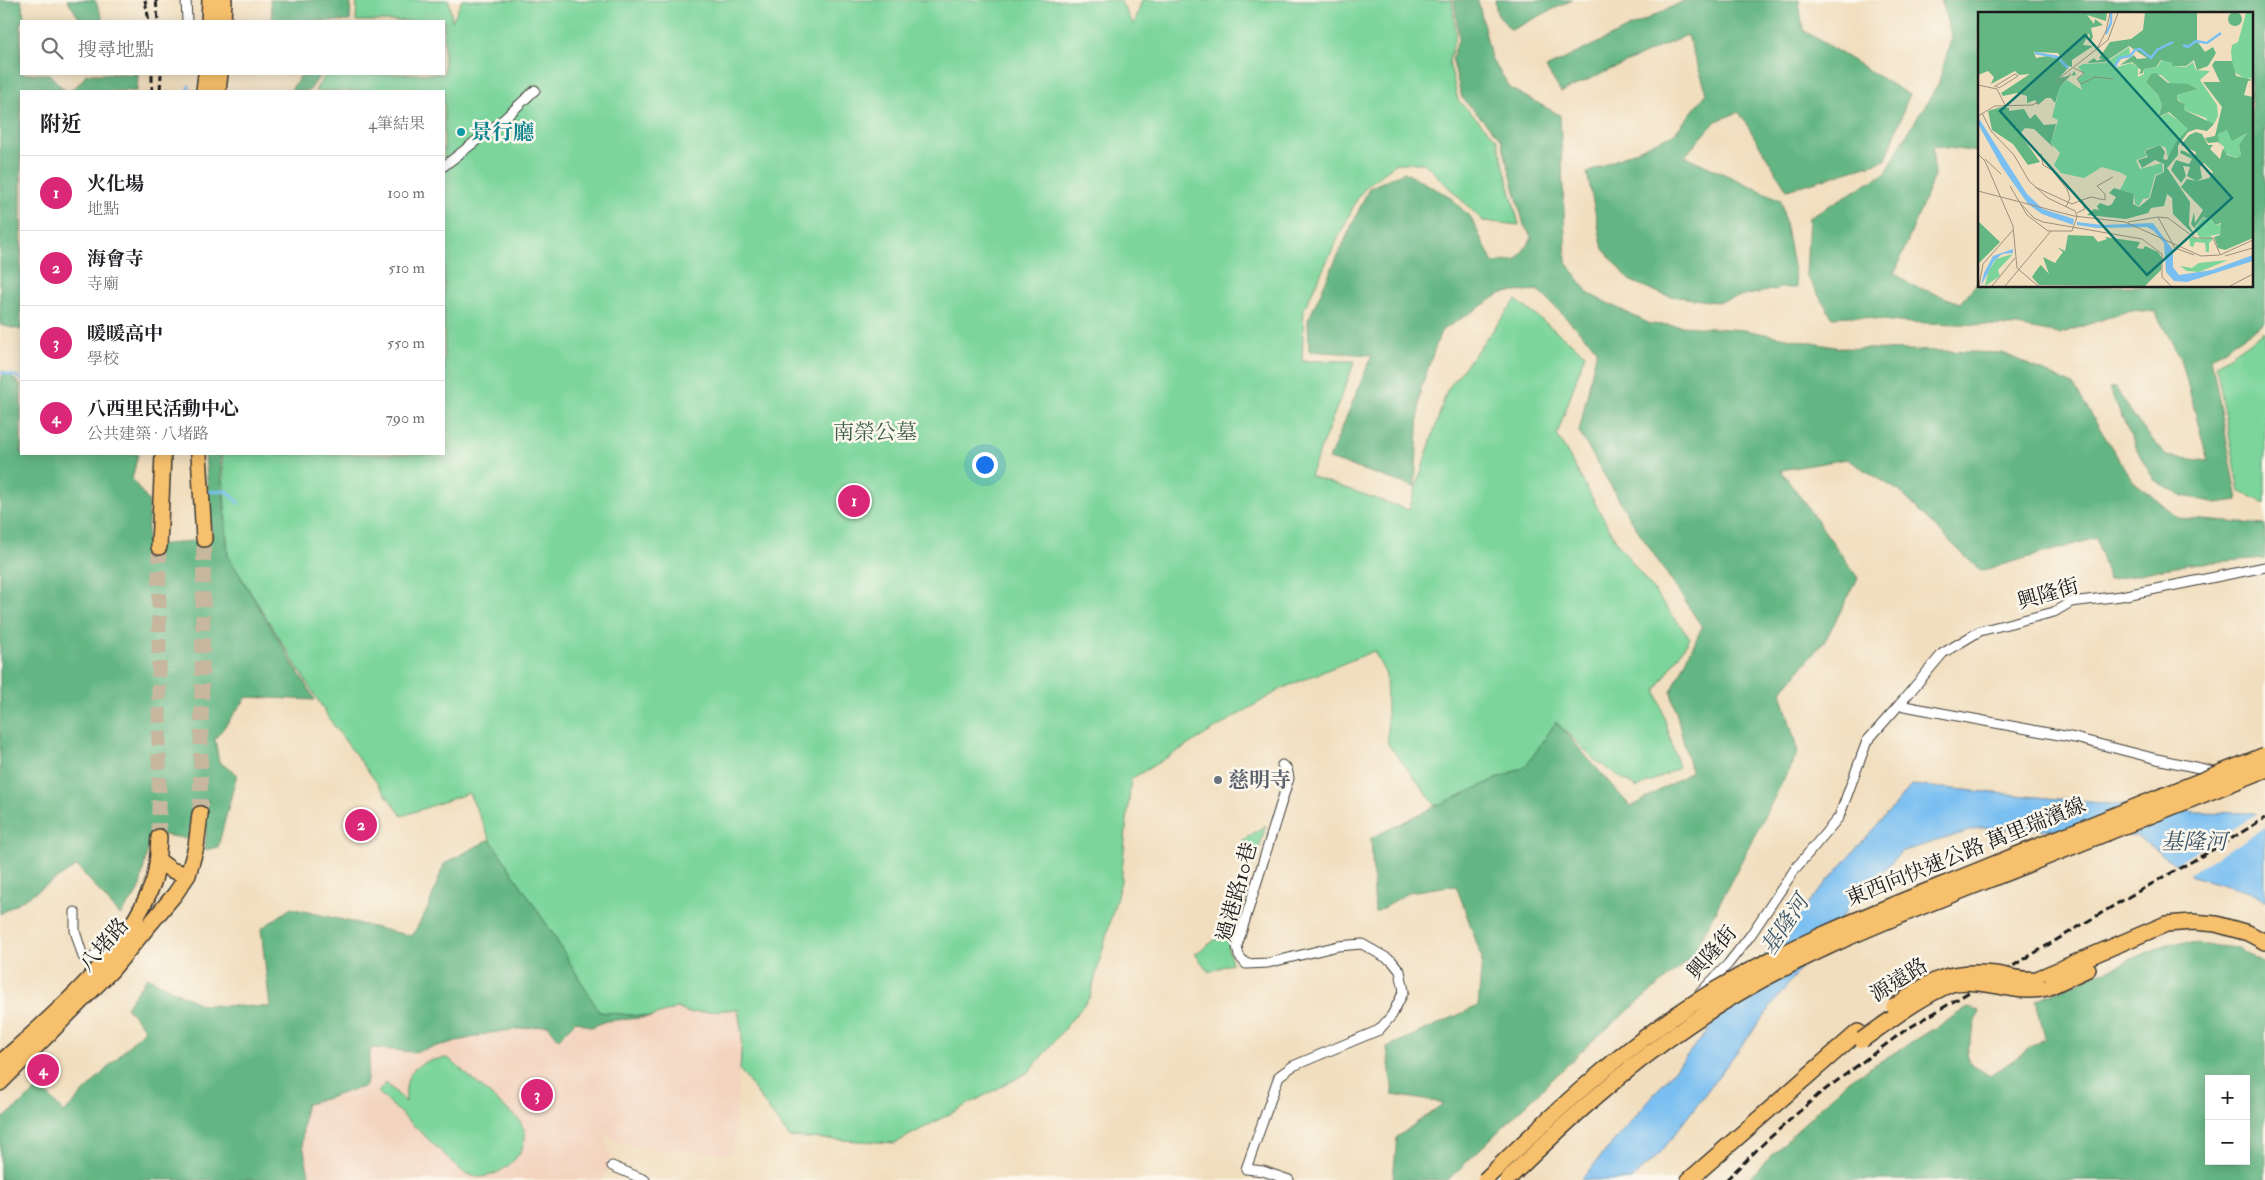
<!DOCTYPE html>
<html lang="zh-TW">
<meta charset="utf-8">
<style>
body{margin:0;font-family:"IM FELL Double Pica","Noto Serif TC",serif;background:#f6f6f6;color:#202124}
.controls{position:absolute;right:15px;bottom:15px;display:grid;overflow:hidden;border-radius:0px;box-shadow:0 2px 12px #0003}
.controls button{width:45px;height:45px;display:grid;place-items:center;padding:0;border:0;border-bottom:1px solid #e0e0e0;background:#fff;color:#202124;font:25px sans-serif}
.you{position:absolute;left:984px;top:464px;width:18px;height:18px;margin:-12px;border:4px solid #fff;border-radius:50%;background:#1a73e8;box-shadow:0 0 0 8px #1a73e833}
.badge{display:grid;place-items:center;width:32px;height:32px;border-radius:50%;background:#db2777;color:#fff;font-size:16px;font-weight:700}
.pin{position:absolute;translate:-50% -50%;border:2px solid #fff;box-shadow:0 1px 5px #0006}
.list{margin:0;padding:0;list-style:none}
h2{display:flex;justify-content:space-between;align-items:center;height:65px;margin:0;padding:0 20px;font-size:21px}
h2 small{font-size:16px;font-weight:400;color:#757577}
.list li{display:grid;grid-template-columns:32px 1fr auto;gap:15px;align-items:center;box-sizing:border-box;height:75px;padding:0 20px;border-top:1px solid #e0e0e0}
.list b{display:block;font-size:19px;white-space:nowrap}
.list p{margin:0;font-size:16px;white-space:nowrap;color:#757577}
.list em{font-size:16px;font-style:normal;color:#757577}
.icon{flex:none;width:28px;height:28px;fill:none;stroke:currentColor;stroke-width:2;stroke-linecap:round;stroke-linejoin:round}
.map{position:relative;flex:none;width:2265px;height:1180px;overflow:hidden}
.search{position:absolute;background:#fff;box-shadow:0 2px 12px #0003;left:20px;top:20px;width:425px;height:55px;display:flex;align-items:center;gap:12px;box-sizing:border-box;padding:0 18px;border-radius:0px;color:#757577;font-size:19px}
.panel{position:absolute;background:#fff;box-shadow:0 2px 12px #0003;left:20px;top:90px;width:425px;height:365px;border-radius:0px}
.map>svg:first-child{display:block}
.built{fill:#f3d4bf}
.green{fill:#7bd59b;stroke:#4c785c}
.forest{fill:#64b683;stroke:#406950;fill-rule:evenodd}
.water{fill:#7abff1;stroke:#4b6e86}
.pier{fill:#f1debe}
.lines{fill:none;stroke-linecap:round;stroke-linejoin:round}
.stream{stroke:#7abff1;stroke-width:3}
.primary-tunnel{stroke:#c6b79e;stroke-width:15;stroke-dasharray:15 8;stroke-linecap:butt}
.minor-casing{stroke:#3c3934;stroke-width:11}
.primary-casing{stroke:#3c3934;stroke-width:18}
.minor{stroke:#fff;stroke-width:9}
.primary{stroke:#f7c06c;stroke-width:15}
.rail{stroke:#1c1c1c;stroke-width:3;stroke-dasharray:8 4;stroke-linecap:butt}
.primary-bridge-casing{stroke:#3c3934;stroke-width:18;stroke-linecap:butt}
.trunk-bridge-casing{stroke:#3c3934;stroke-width:18;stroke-linecap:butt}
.primary-bridge{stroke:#f7c06c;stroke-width:15}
.trunk-bridge{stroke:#f7c06c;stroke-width:15}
.culture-dot{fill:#0f9aa8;stroke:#fbf7ec;stroke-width:2}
.worship-dot{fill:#6b7280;stroke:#fbf7ec;stroke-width:2}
.labels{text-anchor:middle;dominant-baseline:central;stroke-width:5;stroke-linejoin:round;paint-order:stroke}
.culture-label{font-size:21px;font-weight:bold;fill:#0d838f;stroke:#fbf7ec;text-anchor:start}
.park-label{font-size:21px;fill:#3d5d48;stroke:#fbf7ec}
.street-label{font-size:21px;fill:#1c1c1c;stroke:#fbf7ec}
.worship-label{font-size:21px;font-weight:bold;fill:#5b616d;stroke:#fbf7ec;text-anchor:start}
.water-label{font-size:22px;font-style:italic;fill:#3d5567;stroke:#fbf7ec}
.inset-river{fill:none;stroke:#7abff1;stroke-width:2.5}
.inset-road{fill:none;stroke:#9c907d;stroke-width:1}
.view{fill:#0f766e;fill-opacity:0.15;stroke:#0f766e;stroke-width:2.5}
.inset-edge{fill:none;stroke:#1c1c1c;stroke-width:2.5}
</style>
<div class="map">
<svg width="2265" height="1180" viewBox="0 0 2265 1180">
<rect width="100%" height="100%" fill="#fbf7ec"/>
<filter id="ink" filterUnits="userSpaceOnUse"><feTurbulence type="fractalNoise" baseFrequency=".02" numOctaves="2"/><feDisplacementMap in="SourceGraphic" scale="10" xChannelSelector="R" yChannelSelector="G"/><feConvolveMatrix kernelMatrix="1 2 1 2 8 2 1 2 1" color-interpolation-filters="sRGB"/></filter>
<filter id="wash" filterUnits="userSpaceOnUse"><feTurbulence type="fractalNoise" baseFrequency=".0096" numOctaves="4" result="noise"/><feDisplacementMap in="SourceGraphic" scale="20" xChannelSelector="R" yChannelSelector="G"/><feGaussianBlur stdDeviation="1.12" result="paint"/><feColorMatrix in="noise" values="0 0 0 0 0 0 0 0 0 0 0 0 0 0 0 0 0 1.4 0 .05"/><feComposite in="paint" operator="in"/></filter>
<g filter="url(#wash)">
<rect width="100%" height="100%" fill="#f1debe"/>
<!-- built -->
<path class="built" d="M677 1008 689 1013 738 1009 742 1035 733 1153 669 1151 619 1144 604 1134 611 1161 603 1180H403L401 1178 387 1180H310L302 1140 304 1105 366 1086 371 1048 414 1052 490 1033 576 1021 592 1027 606 1021 651 1017Z"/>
<!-- green -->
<path class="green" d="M357 0H449L452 21 462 0H1120L1134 25 1142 0H1452L1456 34 1449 61 1458 100 1497 139 1519 225 1483 221 1424 163H1396L1367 186 1358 197 1304 309 1302 361H1355L1310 476 1409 510 1447 390 1516 300 1585 354 1557 435 1618 544 1690 638 1656 690 1679 768 1637 788 1596 761 1556 722 1526 766 1436 806 1388 744 1386 675 1374 651 1283 688 1131 779 1121 881 1090 997 1029 1072 895 1143 789 1137 740 1070 742 1035 738 1009 689 1013 677 1008 651 1017 599 1012 553 934 490 839 469 793 402 816 334 726 228 556 222 454H444V91H315L326 74H444V21H356Z
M2265 331V503L2240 492 2216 365Z
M1266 825 1258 852 1250 857 1242 841Z
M1239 923 1228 948 1232 963 1209 972 1195 954Z
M448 1058 520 1121C521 1124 524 1129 525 1132 527 1155 501 1177 479 1177 474 1177 469 1174 464 1173L378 1092 386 1083 406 1102C403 1070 418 1060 448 1058Z"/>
<!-- forest -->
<path class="forest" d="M0 0H21L25 21H21V74H49L66 91H21V330L0 325Z
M67 0H95L103 19 94 21H81Z
M270 0H351L350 21H273Z
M1454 0H1478L1491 58 1511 89 1560 115 1566 261 1589 294 1650 324 1744 330 1840 348 2003 353 2073 385 2131 479 2178 518 2265 525V558L2189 564 2109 580 2096 538 1980 571 1899 491 1847 459 1781 470 1858 578 1826 639 1781 692 1798 752 1691 958 1591 1042 1448 1180H1393L1397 1137 1444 1103 1393 1095 1387 1047 1478 1006 1482 958 1456 885 1409 892 1375 913 1371 838 1436 806 1526 766 1556 722 1631 807 1691 772 1671 692 1702 627 1629 517 1579 432 1597 349 1538 290 1502 293 1441 331 1420 391 1415 487 1329 459 1372 355 1309 351 1308 320 1369 188 1404 172 1449 196 1471 218 1493 263 1517 260 1532 238 1524 225 1501 139 1462 98 1452 58 1459 38Z
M1495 0H1572L1511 30 1497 14Z
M1686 0H1799L1803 30 1909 95 1886 160 1787 190 1739 112 1716 121 1685 156 1781 200 1797 288H1781L1716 302 1664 295 1631 281 1603 249 1587 173 1675 133 1707 93 1687 35 1561 92 1546 68Z
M1940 0H2265V322L2211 358 2238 500 2217 503 2183 496 2155 481 2142 460 2109 389 2115 387 2138 422 2166 456 2208 461 2181 359 2155 312 2131 310 2059 334 2017 326 1899 322 1851 316 1832 317 1806 275 1809 217 1886 173 1904 139 1938 85 1952 36ZM1979 14H2251V286H1979V281L1960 303 1909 284 1895 273 1934 176 1933 146 1979 152Z
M86 74H138L137 91H70L82 81Z
M302 74H321L309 91H290Z
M4 371 21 385V454H138L132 479 149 502 147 545 169 544 212 538 205 454H220L228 556 315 700 247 697 215 739 219 762 237 774 218 847 205 850 208 800 193 802 190 839 151 833 139 891 120 915 77 866 0 914V382Z
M490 839 553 934 599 1012 651 1017 606 1021 592 1027 576 1021 558 1039 548 1025 490 1033 414 1052 371 1048 366 1086 305 1105 302 1140 310 1180H0V1121L41 1087 64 1113 145 1029 126 1007 147 977 202 1005 270 1007 261 929 291 908 412 936 428 908 444 864Z
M2172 942 2239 948 2265 965V1180H1747L1846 1082 1968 1008 1979 1011 1967 1053 1969 1063 1990 1076 2045 1038 2036 1000ZM2209 1079H2246V1161H2209Z"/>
<!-- water -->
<path class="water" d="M1912 785 2195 812 2255 813 2265 822V902L2256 894 2192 876 2136 836 2038 829 1979 828 1901 852 1854 902 1795 975 1661 1152 1631 1180H1581L1717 1020 1777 939Z"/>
<!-- pier -->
<path class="pier" d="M2259 813 2265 819V828L2187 875 2174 865Z"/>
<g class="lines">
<!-- stream -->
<path class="stream" d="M188 91 189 86
M0 372 18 377 21 380
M207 492 227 491 239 503"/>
</g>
</g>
<g filter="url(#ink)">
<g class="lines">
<!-- primary-tunnel -->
<path class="primary-tunnel" d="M159 547V837
M200 814 204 539"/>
<!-- minor casing -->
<g class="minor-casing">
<path id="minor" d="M186 0 187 21
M444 166 504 119 535 90
M1899 705 1943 653 1980 631 2054 612 2071 602 2121 596 2265 567
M1282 765 1287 769 1289 778 1237 946 1239 956 1246 964 1268 963 1338 946 1362 944 1392 961 1400 971 1404 991 1392 1015 1379 1030 1293 1066 1279 1076 1246 1169 1263 1171 1289 1180
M75 912V931L83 957 90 959 107 944 117 946
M1699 994 1728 964 1750 936 1795 869 1839 817 1867 741 1899 705 2075 738 2157 759 2218 772
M612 1166 645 1180
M1495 1180 1519 1158"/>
</g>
<!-- primary casing -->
<g class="primary-casing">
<path id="primary" d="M209 21 210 0
M223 21 224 0
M204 91 206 74
M218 91 220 74
M199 454 204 539
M159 547 163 454
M158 860 171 870 188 875
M2037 979 2166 924 2193 922 2216 924 2248 933 2265 942
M2047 988 2088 969
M0 1063C55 1014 127 953 153 883 158 869 158 853 159 837
M0 1083 111 971 175 894 188 875 196 847 200 814
M1689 1180 1858 1032"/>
</g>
<!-- minor -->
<use href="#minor" class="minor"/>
<!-- primary -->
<use href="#primary" class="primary"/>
<!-- rail -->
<path class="rail" d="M145 0 149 21
M156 0 158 21
M152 74V91
M160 91 161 74
M1726 1180 1765 1142 1818 1095 1904 1031 2130 896 2216 848 2265 818"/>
<!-- primary-bridge casing -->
<g class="primary-bridge-casing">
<path id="primary-bridge" d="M1894 1007C1932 980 1947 969 1995 974 2013 976 2017 981 2037 979
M1862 1040C1889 1021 1920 997 1951 984 1958 982 1970 982 1978 983 2004 985 2020 994 2047 988"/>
</g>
<!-- trunk-bridge casing -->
<g class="trunk-bridge-casing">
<path id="trunk-bridge" d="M1485 1180C1555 1111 1626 1044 1710 993 1793 943 1883 909 1972 873 2070 833 2167 794 2265 755
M1507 1180C1564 1124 1623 1069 1690 1024 1778 963 1877 924 1976 885 2073 846 2169 808 2265 770"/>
</g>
<!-- primary-bridge -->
<use href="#primary-bridge" class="primary-bridge"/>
<!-- trunk-bridge -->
<use href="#trunk-bridge" class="trunk-bridge"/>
</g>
</g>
<!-- markers -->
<circle class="culture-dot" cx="461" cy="132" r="5"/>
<circle class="worship-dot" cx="1218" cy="780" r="5"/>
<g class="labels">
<!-- culture labels -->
<g class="culture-label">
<text x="471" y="132">景行廳</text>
</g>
<!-- park labels -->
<g class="park-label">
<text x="875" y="432">南榮公墓</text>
</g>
<!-- street labels -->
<g class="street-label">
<text transform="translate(2048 594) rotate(-16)">興隆街</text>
<text transform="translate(1966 852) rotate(-22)">東西向快速公路 萬里瑞濱線</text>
<text transform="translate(1237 892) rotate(-75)">過港路10巷</text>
<text transform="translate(104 945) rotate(-49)">八堵路</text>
<text transform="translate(1712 953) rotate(-49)">興隆街</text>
<text transform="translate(1899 980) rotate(-32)">源遠路</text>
</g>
<!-- worship labels -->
<g class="worship-label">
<text x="1228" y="780">慈明寺</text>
</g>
<!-- water labels -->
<g class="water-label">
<text x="2194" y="842">基隆河</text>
<text transform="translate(1785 925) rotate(-56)">基隆河</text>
</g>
</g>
<!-- overview -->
<g transform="translate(1978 12)">
<rect width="275" height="275" fill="#f1debe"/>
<path d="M268 1H275V66L267 67 255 59 253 40 254 33 260 30ZM151 35 152 43 145 45 136 56 153 51 160 55V65L166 62V57L179 55 184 48 194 51V54L208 55 215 50 218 58 232 59 222 68 239 93 240 104 236 112H231L228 106 206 98 207 92 201 89 199 83 220 77 210 72 194 73 183 63 173 62 168 70 180 83 184 93 179 106 190 101 209 115V104L223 109 197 131 190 147 188 136 182 133 169 137 166 140 169 144 158 148 162 157 184 151 185 160 177 163 171 186 165 187 161 194 157 192 156 182 142 178 149 164 141 160 124 155 106 166 83 161 76 153 82 141 73 131 80 108 74 105 82 75 89 68 104 78 100 66 106 62 100 55 105 52 127 51ZM249 118 260 126 269 121 261 133 263 143 259 146 246 141V135L241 130 239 122ZM225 206 234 208 237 213 243 212 242 222 232 224 235 227 231 231V240H228L227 231 217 230 215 235 212 234 211 224 220 227 232 224 222 226 218 220 217 216ZM35 242 20 258 22 264 7 274 10 260 18 247ZM250 248 221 260 209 259 202 254 214 256 221 251Z" fill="#7bd59b"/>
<path d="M250 7a7 7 0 1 1 14 0a7 7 0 1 1-14 0ZM0 1H129L128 9 109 3 116 12 117 7 125 13 113 16 115 25 112 31 111 21 105 33 115 34 94 48V55L87 53 80 41 56 40 58 46 69 44 81 47 90 56 81 66 94 63 96 59 98 63 92 64 82 75 77 91 73 86H68L60 93 57 88 49 91V84L39 81 25 84 23 81 52 62 41 63 37 59 13 72 16 65 10 59 0 63ZM167 1H219V29L227 40 235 35 238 41 230 54 219 58 216 48 208 54H194V51L183 48 178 55 166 57 165 61 161 62 163 58 154 50 142 53 156 43 159 47 169 46 151 34 127 50 109 51 116 46 119 49 124 47 121 46 132 30 153 27 165 18ZM237 49H254L258 64 275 68 270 69 266 83 275 85V226L247 238 240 236 236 225 242 223 243 211 237 213 234 208 225 205 216 216 213 212 216 200 217 211 225 198 203 175 209 167 218 169 209 164 212 155 205 154 208 164 203 171 193 158 198 148 211 152 214 147 202 141 203 138 217 144 218 140 203 133 211 123 218 120 224 122 230 133H235L232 137 242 147 245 136 240 130 230 131 227 126 237 124 244 95 225 70H242L234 53ZM249 118 254 129 269 121 261 133 263 143 259 146 249 143 241 130 240 122ZM226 151 235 160 231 166 219 169 224 166 222 155ZM178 61 190 71 210 72 220 77 199 83 200 89 207 92 206 98 236 112 229 119 219 117 210 120 200 134V143L189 156 212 190 211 213 218 225 195 202 194 186 189 182 186 194 173 196 170 201 148 207 109 203 116 197 121 198 119 194 122 191 130 194 134 192 138 185 131 181 136 176 156 182 155 192 161 195 172 186 178 164 186 160V152L177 148 164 156 160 148 170 145 167 140 169 138 182 133 187 140 185 147 189 148 197 131 210 117 191 100 180 105 184 93 180 83 168 70 173 62ZM23 95 31 96V99L46 97 52 107 57 102 66 113 78 112 73 131 76 136 56 117 47 116 42 122 62 150 50 153 35 132 14 118 10 99ZM0 209 22 230 0 252ZM90 223 115 224 120 230 129 227 127 225 162 230 159 236 165 237 167 234 180 240 184 246 183 258 167 274 61 273 54 265 60 256 63 253 71 262 65 245 77 251 85 240 79 235 87 239Z" fill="#64b683" fill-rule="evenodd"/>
<path d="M0 105 49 182 65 197 96 207 95 213 64 202 50 192 24 155 0 112ZM99 210 124 213 175 211 195 238V255L201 263 234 258 275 243V249L209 270 196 269 188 260 186 231 176 219 169 215 119 216 99 213ZM35 237V241L24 242 16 249 3 274 6 261 15 244Z" fill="#7abff1"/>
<path class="inset-river" d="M128 22 133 11V1M205 33 210 35 218 29 229 31 243 21M57 41 79 45 90 56M137 55 141 46 152 44 157 38 162 37 173 46 179 38 195 30"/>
<path class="inset-road" d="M120 35 128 19 132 1M96 56 106 61 99 67 103 72 117 65 135 67M78 69 130 28 140 1M81 72 93 61M0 73 19 77 27 93M16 75 19 73 37 62 40 64 21 76 18 74M4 101 13 119 36 143 51 169 70 186 97 199 99 204M0 104 17 94 54 93 61 90M0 142 7 149 35 214 39 256 60 274M63 142 65 153 74 158 89 177 92 186 88 195M7 147 23 162M32 174 49 203 70 219H94L99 205M57 175 94 192 104 188M0 179 96 204 147 210 223 244 242 243 275 228M42 191 56 206 65 210 164 227 184 242V265L193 274M99 201 107 197 104 188 113 185 127 188V182L119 174 135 165M180 205 190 206 217 226H235L242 242M150 210 180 205 197 236 216 243M247 244 275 236M1 274 5 252 35 218M14 274 37 246M27 274 73 219M252 274 275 262"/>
<path class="view" d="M107 23 254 186 169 263 22 99Z"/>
<rect width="275" height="275" class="inset-edge"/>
</g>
</svg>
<div class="controls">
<button>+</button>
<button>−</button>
</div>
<div class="you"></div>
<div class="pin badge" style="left:854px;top:501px">1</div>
<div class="pin badge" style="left:361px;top:825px">2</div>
<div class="pin badge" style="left:537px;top:1095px">3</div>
<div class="pin badge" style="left:43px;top:1070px">4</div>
<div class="search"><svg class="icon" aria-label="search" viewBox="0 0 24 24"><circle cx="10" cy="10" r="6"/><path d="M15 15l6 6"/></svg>搜尋地點</div>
<section class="panel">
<h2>附近<small>4筆結果</small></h2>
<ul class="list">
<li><span class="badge">1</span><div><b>火化場</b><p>地點</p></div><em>100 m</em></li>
<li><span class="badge">2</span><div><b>海會寺</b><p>寺廟</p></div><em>510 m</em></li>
<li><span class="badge">3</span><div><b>暖暖高中</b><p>學校</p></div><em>550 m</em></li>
<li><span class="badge">4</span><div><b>八西里民活動中心</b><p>公共建築 · 八堵路</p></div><em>790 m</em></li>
</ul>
</section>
</div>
